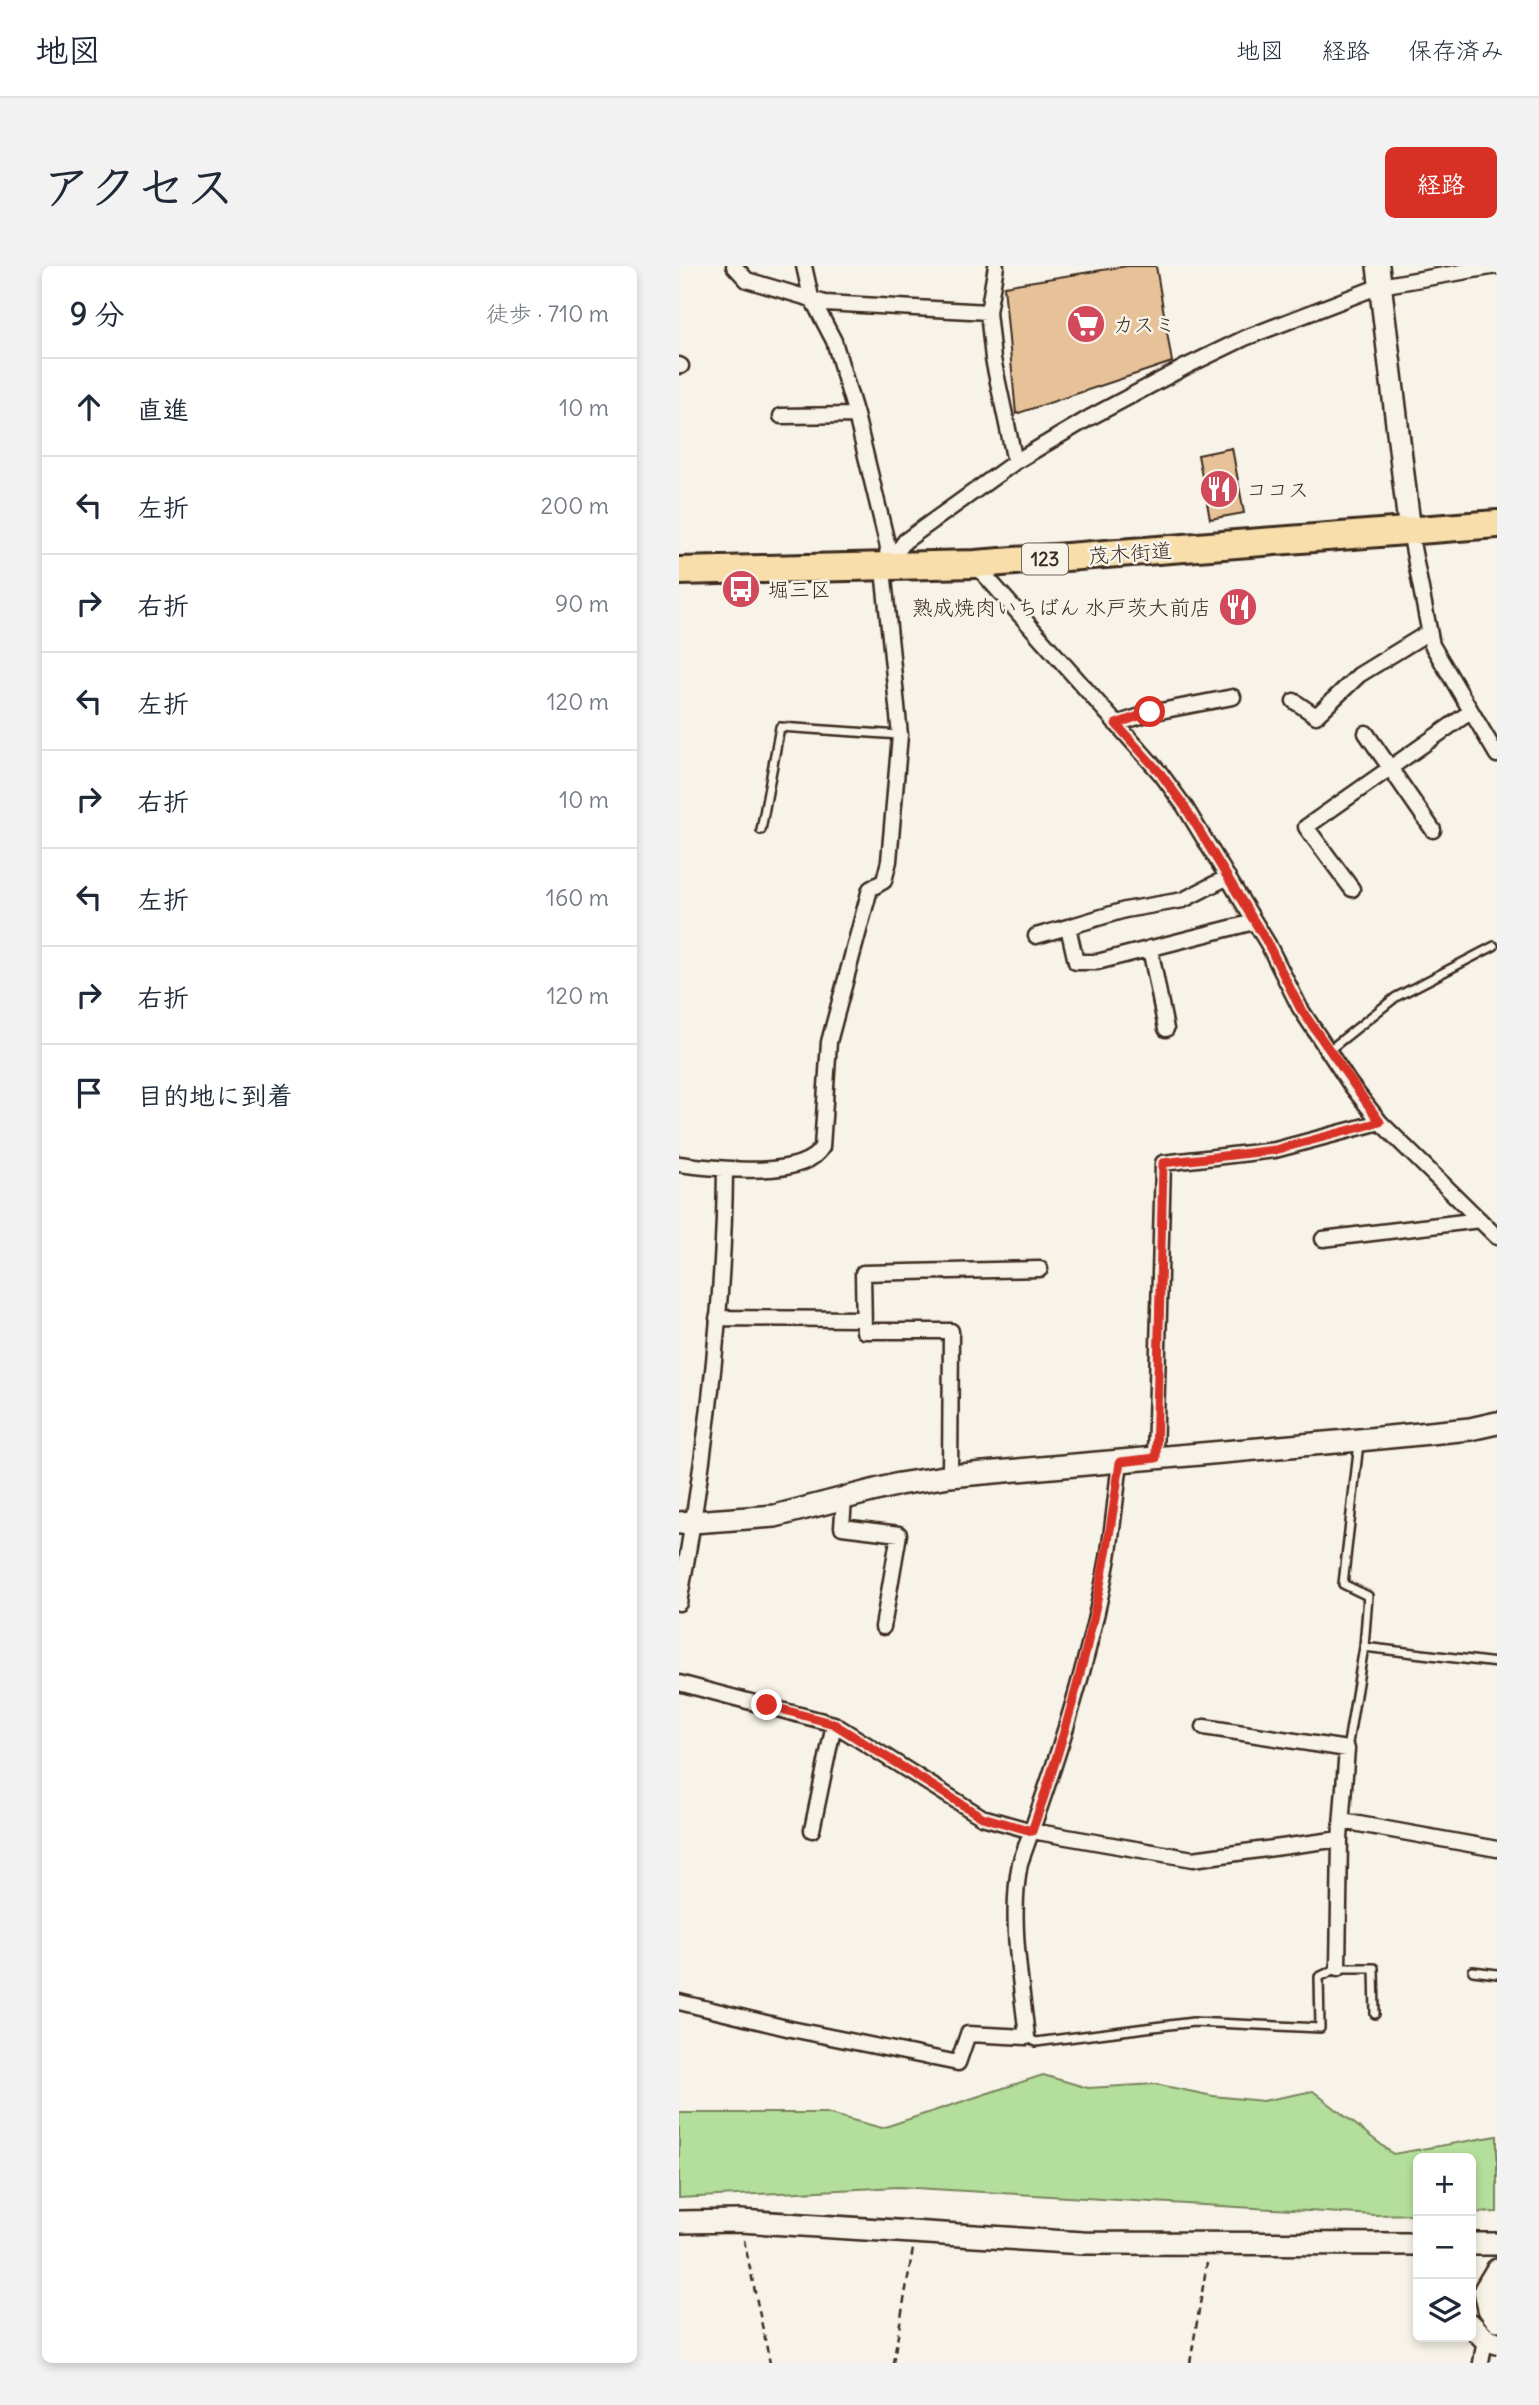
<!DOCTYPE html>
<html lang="ja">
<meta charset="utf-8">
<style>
body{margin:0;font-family:Delius,"Klee One",sans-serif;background:#f2f2f3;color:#1f2937}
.controls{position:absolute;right:21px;bottom:21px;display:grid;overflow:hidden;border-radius:10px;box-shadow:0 4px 10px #0003}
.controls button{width:63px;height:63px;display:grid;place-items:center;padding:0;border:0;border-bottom:2px solid #e0e1e3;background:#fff;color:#1f2937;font:35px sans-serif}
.stop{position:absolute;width:21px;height:21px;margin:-16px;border:5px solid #d93025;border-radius:50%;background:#fff}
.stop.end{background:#d93025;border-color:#fff;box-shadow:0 2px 7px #0008}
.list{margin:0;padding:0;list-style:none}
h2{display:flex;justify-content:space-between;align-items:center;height:91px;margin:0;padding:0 28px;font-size:30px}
h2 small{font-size:23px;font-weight:400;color:#747a83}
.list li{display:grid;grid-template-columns:46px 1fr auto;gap:21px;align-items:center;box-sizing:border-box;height:98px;padding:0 28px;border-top:2px solid #e0e1e3}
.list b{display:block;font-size:26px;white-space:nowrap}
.list em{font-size:23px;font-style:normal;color:#747a83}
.icon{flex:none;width:38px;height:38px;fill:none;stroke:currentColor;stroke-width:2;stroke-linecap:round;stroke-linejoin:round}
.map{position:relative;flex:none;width:818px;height:2097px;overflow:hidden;border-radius:10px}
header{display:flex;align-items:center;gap:42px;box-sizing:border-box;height:98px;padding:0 35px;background:#fff;border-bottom:2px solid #e0e1e3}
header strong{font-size:33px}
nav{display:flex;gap:38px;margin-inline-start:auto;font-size:24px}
.intro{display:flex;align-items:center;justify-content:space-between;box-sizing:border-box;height:168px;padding:0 42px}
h1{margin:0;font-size:49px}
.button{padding:18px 32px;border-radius:10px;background:#d93025;color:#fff;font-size:24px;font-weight:700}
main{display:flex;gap:42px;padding:0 42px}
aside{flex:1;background:#fff;border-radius:10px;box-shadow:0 4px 10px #0003}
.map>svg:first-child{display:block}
.green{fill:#b4de9b;stroke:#78845c;stroke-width:2}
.building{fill:#e7c298;stroke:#3b2a1e;stroke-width:2}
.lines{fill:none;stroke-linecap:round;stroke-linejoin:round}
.lane-casing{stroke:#3b2a1e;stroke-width:12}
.street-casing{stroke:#3b2a1e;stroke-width:19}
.secondary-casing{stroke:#3b2a1e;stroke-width:26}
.highway-casing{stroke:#3b2a1e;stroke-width:32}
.path{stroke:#3b2a1e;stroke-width:2.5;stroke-dasharray:7 5;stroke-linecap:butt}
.lane{stroke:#f7f3e8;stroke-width:7}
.street{stroke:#f7f3e8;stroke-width:14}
.secondary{stroke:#f7f3e8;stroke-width:21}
.highway{stroke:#f8deab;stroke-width:26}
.route{stroke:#d93025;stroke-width:9}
.labels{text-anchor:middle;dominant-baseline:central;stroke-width:5;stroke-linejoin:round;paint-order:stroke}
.shield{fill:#f7f3e8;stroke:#73665b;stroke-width:2}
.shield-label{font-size:19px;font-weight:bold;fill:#3b2a1e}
.poi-label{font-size:21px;fill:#3b2a1e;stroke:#f7f3e8;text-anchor:start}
.street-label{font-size:21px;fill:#3b2a1e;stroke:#f7f3e8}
</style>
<header>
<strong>地図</strong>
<nav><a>地図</a><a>経路</a><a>保存済み</a></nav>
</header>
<div class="intro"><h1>アクセス</h1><a class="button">経路</a></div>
<main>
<aside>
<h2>9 分<small>徒歩 · 710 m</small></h2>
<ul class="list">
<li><svg class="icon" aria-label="ahead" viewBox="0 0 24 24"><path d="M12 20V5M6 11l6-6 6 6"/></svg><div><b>直進</b></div><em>10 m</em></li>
<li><svg class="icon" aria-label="left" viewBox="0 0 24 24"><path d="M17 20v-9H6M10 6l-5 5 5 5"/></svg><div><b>左折</b></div><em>200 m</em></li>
<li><svg class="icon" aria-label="right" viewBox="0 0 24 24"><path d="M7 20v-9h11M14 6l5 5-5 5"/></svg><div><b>右折</b></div><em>90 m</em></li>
<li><svg class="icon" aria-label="left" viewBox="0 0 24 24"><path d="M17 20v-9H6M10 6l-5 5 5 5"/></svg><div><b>左折</b></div><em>120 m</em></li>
<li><svg class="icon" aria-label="right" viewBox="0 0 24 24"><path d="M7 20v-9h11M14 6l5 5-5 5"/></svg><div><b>右折</b></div><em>10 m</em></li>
<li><svg class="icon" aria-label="left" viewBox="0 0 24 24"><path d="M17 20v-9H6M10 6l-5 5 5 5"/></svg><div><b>左折</b></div><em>160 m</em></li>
<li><svg class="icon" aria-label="right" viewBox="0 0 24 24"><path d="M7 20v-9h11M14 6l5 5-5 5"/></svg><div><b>右折</b></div><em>120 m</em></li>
<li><svg class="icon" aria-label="arrive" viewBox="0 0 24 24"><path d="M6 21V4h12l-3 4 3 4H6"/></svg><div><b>目的地に到着</b></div></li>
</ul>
</aside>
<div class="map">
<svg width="818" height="2097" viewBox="0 0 818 2097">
<rect width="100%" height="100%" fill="#f7f3e8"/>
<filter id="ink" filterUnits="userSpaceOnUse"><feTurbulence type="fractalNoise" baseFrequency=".0143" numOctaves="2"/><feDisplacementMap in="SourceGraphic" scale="14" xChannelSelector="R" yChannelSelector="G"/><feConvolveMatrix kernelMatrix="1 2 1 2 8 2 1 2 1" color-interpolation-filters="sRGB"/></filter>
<g filter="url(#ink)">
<!-- green -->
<path class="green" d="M364 1809 409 1822 476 1818 534 1830 584 1835 634 1825 714 1888 818 1870V1946L792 1947V1892H739V1948L696 1949 219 1921 0 1932V1847H147L203 1862Z"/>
<!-- building -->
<path class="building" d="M448 0H477L493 96 337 148 325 20Z
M553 182 565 247 531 253 519 189Z"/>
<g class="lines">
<!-- lane casing -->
<g class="lane-casing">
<path id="lane" d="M82 564 101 461 221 469
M649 785 717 731 815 680
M685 1381 818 1397
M668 1483 685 1381 689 1330 664 1318 680 1177
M794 1705 818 1708
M348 1771 357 1776 514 1756 641 1762 640 1711 659 1702H695L696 1748"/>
</g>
<!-- street casing -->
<g class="street-casing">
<path id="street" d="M55 0 68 14 146 37 309 46
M317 0 309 46 314 93 336 196
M0 99 2 100
M102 150 177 149
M731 266 753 379 818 489
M210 297 226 275 336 196 410 152 508 100 566 72 701 20 818 0
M296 298 482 508 506 541 589 678 621 742 671 818 701 856 818 971
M615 435 637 450 680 409 750 366
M437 458 471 447 554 431
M687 467 754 564
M549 611 504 634 446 644 389 661 397 696H418L575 656
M673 623 627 561 791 446
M357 670 389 661
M471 682 487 763
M0 898C34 902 124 915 143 881L150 776 191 623 205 615 210 595 221 469 205 313 209 281 177 149 155 75 132 31 125 0
M644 973 801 954
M38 1052 184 1053
M476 1192 484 897 596 884 701 856
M271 1210 272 1065H185L184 1007 361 1003
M165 1234 163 1261 220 1268 204 1361
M0 1337C26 1195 45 1047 46 903
M0 1417 155 1458 303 1551 353 1565 514 1593 661 1573
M525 1461 668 1483 661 1573 659 1702
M663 1555 818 1583
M133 1564 155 1458
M0 1736 112 1763 279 1797 289 1768 348 1771C342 1714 330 1654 341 1597 377 1498 410 1397 429 1292 434 1261 437 1228 441 1196
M802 2097 806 2073"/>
</g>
<!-- secondary casing -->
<g class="secondary-casing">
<path id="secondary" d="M699 0 731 266
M0 1257 96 1250 220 1218 271 1210 680 1174 791 1163 818 1157
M0 1956 61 1955 404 1977 739 1978
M792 1978H818
M818 2004 806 2024 810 2043 818 2054
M792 2059 806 2073 818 2077"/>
</g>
<!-- highway casing -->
<g class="highway-casing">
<path id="highway" d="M0 305 296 298 818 258"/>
</g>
<!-- path -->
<path class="path" d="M65 1974 91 2097
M214 2097 234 1983
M511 2097 528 1997"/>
<!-- lane -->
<use href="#lane" class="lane"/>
<!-- street -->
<use href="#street" class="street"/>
<!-- secondary -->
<use href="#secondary" class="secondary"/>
<!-- highway -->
<use href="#highway" class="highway"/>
</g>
</g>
<g class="lines" filter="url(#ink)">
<!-- route -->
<path class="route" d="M88 1439 155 1458 303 1551 353 1565C397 1441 424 1327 441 1196L477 1192 484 897 596 884 701 856 621 742 589 678 506 541 482 508 437 458 471 446"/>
</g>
<!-- icons -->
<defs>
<g id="supermarket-disc" transform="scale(2.0125)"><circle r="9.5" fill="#d1495b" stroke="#f7f3e8"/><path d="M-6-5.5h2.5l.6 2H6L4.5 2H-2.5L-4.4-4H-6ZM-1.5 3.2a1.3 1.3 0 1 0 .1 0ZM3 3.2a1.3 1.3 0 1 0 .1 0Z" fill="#fff"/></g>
<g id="restaurant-disc" transform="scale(2.0125)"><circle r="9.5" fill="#d1495b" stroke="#f7f3e8"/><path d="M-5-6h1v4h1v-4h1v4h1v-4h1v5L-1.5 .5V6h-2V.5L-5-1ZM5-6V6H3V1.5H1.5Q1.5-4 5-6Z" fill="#fff"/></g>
<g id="bus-disc" transform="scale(2.0125)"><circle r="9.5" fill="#d1495b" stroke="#f7f3e8"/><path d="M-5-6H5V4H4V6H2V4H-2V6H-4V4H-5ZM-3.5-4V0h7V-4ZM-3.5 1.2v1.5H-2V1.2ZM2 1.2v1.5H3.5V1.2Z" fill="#fff"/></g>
</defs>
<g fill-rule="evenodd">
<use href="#supermarket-disc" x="407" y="58"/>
<use href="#restaurant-disc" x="540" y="223"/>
<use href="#bus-disc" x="62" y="323"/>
<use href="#restaurant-disc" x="559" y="341"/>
</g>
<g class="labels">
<!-- shield labels -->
<rect class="shield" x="343" y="277.5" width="46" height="31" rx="5"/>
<g class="shield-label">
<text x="366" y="293">123</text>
</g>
<!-- poi labels -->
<g class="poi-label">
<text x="434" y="58">カスミ</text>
<text x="567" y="223">ココス</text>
<text x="89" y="323">堀三区</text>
<text x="532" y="341" text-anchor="end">熟成焼肉いちばん 水戸茨大前店</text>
</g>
<!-- street labels -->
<g class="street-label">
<text transform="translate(451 287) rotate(-4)">茂木街道</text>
</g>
</g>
</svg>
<div class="controls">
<button>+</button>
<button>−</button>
<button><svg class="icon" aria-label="layers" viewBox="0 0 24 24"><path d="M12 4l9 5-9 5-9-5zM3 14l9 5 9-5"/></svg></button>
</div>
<div class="stop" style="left:471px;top:446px"></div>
<div class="stop end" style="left:88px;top:1439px"></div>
</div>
</main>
